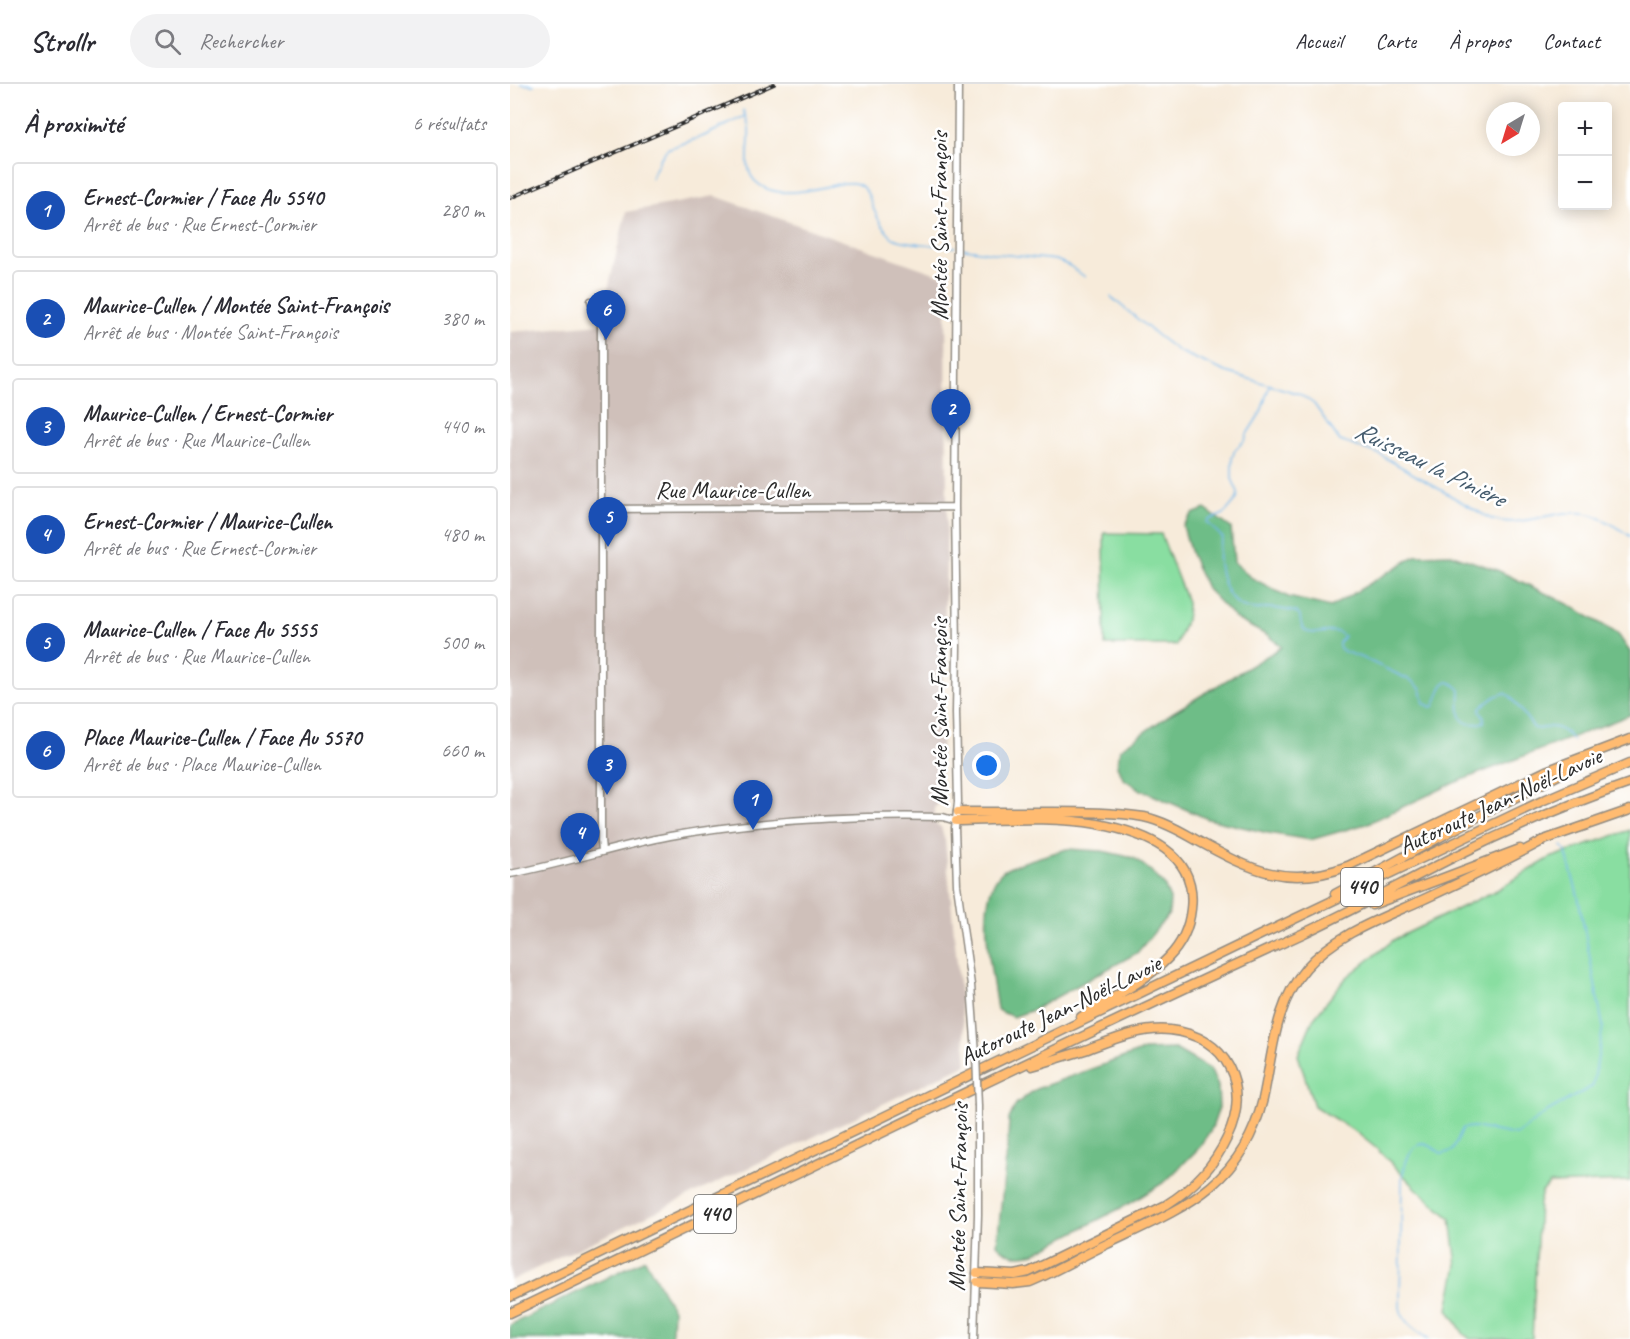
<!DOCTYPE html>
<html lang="fr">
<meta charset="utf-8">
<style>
body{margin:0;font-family:Caveat,sans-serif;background:#f2f2f3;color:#2b2b33}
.controls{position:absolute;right:18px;top:18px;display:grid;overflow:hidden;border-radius:6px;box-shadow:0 3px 15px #0003}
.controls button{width:54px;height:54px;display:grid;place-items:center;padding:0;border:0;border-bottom:2px solid #e1e1e2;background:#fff;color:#2b2b33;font:30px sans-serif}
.compass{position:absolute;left:976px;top:18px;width:54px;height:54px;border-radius:50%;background:#fff;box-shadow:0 3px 15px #0003;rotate:218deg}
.you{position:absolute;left:477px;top:682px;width:21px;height:21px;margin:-15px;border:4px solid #fff;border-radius:50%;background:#1a73e8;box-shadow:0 0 0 9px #1a73e833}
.badge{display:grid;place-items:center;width:39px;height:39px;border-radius:50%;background:#c8321e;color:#fff;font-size:20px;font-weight:700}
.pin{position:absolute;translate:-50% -50px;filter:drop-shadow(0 2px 3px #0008)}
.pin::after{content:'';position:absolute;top:32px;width:21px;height:18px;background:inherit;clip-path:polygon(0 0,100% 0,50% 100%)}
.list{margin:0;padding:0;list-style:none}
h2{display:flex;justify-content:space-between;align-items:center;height:78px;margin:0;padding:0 24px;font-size:26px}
h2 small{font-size:20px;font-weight:400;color:#7c7c81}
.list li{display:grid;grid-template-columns:39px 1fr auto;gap:18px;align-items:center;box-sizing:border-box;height:96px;margin:0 12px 12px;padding:0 12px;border:2px solid #e1e1e2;border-radius:6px}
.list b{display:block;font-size:22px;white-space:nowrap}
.list p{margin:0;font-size:20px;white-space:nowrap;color:#7c7c81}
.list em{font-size:20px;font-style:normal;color:#7c7c81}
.icon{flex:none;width:33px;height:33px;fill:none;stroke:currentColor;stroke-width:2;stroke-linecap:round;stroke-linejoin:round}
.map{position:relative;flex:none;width:1120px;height:1255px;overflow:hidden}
header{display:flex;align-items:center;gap:36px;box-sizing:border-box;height:84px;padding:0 30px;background:#fff;border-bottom:2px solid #e1e1e2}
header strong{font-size:28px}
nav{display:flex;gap:33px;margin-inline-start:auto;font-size:21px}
.search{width:420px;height:54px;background:#f2f2f3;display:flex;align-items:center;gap:15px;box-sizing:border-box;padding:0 21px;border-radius:33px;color:#7c7c81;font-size:22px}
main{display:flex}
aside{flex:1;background:#fff}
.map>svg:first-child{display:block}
.industrial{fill:#cfc0ba}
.green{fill:#89dea1;stroke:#5a8466;stroke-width:1.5}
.forest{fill:#6ebd87;stroke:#4c7459;stroke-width:1.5}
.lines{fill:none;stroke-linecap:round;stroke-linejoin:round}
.stream{stroke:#75b8eb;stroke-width:1.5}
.minor-casing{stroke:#918b82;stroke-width:9}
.highway-casing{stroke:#918b82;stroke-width:11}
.minor{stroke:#fff;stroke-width:6}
.highway{stroke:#ffbb71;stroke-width:8}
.rail-casing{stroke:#2b2b2b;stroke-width:4}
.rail{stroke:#fff;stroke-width:1.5;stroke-dasharray:4.5;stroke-linecap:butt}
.minor-bridge-casing{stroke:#918b82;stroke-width:9;stroke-linecap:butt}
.minor-bridge{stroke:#fff;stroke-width:6}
.labels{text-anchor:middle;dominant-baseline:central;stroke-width:5;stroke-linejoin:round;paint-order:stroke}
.shield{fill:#fff;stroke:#6b6b6b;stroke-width:1.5}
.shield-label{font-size:22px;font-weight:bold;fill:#2b2b2b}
.street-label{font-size:24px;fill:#2b2b2b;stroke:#fff}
.water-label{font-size:26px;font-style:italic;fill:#455c6e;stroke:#fff}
</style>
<header>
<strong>Strollr</strong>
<div class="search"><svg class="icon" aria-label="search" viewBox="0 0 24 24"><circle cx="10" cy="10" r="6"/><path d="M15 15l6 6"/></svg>Rechercher</div>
<nav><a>Accueil</a><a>Carte</a><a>À propos</a><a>Contact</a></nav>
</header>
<main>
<aside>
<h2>À proximité<small>6 résultats</small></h2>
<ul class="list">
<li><span class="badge" style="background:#1a4fb4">1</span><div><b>Ernest-Cormier / Face Au 5540</b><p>Arrêt de bus · Rue Ernest-Cormier</p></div><em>280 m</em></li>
<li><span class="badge" style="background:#1a4fb4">2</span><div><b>Maurice-Cullen / Montée Saint-François</b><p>Arrêt de bus · Montée Saint-François</p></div><em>380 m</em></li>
<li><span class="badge" style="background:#1a4fb4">3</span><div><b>Maurice-Cullen / Ernest-Cormier</b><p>Arrêt de bus · Rue Maurice-Cullen</p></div><em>440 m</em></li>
<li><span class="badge" style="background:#1a4fb4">4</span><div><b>Ernest-Cormier / Maurice-Cullen</b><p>Arrêt de bus · Rue Ernest-Cormier</p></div><em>480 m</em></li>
<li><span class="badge" style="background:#1a4fb4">5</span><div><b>Maurice-Cullen / Face Au 5555</b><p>Arrêt de bus · Rue Maurice-Cullen</p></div><em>500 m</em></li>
<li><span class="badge" style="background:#1a4fb4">6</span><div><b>Place Maurice-Cullen / Face Au 5570</b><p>Arrêt de bus · Place Maurice-Cullen</p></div><em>660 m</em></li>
</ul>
</aside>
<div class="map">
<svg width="1120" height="1255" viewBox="0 0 1120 1255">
<rect width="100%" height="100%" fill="#fff"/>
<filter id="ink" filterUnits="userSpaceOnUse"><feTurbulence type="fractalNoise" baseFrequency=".0167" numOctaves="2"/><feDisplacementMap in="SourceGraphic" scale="12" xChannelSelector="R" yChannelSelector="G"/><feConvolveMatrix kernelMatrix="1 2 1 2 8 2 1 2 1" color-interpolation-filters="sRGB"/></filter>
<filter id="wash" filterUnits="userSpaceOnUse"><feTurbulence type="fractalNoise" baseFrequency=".008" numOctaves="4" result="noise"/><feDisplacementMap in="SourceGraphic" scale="24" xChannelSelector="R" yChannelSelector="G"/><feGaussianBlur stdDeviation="1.35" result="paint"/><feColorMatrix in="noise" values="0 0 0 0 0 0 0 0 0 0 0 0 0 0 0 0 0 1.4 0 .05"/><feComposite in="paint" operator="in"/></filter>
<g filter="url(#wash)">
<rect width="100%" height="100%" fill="#f7ebda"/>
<!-- industrial -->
<path class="industrial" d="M205 112 436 193 437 438 430 713 428 721 424 724 425 740 431 743 435 757 457 980 0 1197V248L90 240 116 128Z"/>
<!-- green -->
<path class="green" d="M594 449 651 450 677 518V533L666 561H595Z
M1120 746V1097L1040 1100 1032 1108 1029 1119 1022 1255H960L953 1249 938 1225 947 1181 941 1135 908 1106 867 1065 846 1048 804 1022 788 971 803 935 836 894 885 855 987 806 1040 774Z"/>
<!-- forest -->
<path class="forest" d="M695 425 721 444 724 478 740 493 778 513 821 523 907 471 940 470 987 486 1060 521 1108 550 1120 568V631L944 699 856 740 800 756 758 749 698 735 629 705 614 695 607 682 610 665 662 629 772 563 758 552 726 535 696 504 681 470 673 442 682 430Z
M557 765 592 767 624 774 641 787 654 801 660 815 659 830 627 869 523 926 503 933 487 926C483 891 463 815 492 788 498 781 545 769 557 765Z
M665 965 700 985 708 1002 709 1024 702 1044 688 1065 656 1097 624 1117 525 1169C507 1172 500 1174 487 1160L498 1055 499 1035 506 1020 526 1005 634 966Z
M135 1175 163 1226 162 1248 160 1255H0V1241Z"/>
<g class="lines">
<!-- stream -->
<path class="stream" d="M11 0 24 1
M233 26C235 32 238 37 239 44 241 60 232 84 245 97 264 116 298 106 320 102 328 100 336 98 343 99 358 101 359 115 364 126 368 135 374 146 382 153 391 160 431 161 445 163
M141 95 150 75 157 65 194 52 235 32
M450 164 489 170 546 176 560 182 575 193
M601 213 648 252 668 267 716 288 790 310 804 320 830 357 869 370 979 434C1011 446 1042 425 1073 429 1090 431 1106 443 1120 452
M760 300 751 328 737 350 735 356 725 366 722 374V395L728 408 727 415 714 430 699 436 697 438 713 454C707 466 708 477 711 490 715 508 724 524 744 525 749 526 753 524 758 524 768 524 777 526 786 528L790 532C791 559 812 545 828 548L834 552 829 559V563L833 567 855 575 902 597 911 605 914 619 921 623 924 622C931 611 930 585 950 606 949 628 946 646 974 638V633L970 628 971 623 986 612 995 609 1000 612 1024 644C1031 646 1032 644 1038 643 1049 642 1058 649 1063 657
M919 1255C906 1247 892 1238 890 1223L892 1093C895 1081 900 1055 918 1061 923 1063 928 1067 932 1070L942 1067 953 1044 963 1043 1006 1051 1038 1027 1083 1002 1093 942 1068 812 1055 765 1052 762"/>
</g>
</g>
<g filter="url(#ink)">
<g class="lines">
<!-- minor casing -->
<g class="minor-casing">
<path id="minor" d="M448 0 445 423 447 563 446 629 448 718 445 744 447 801 461 901 466 970
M81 217 91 240V756L92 767
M91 425 445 423
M0 790C54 780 106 762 160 752 250 736 341 731 433 733L446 737
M464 1255 468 1131V1022"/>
</g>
<!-- highway casing -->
<g class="highway-casing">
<path id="highway" d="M448 728C479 728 511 728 543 728 573 728 604 728 634 733 653 737 671 747 688 757 741 786 778 805 838 782L1036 687 1120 655
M446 737C493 736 542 732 588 740 634 749 688 768 681 825 679 844 671 861 658 874 635 898 599 915 571 933
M1031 757 1120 726
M825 810 960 737 1081 674
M862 821 1010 765
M467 1189 505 1191 519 1188 656 1121C683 1104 704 1082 717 1054 742 1003 717 952 660 946 630 943 602 956 575 966 558 971 540 977 522 982
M467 1198 503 1200 520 1198C547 1187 571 1172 597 1160 670 1125 732 1103 753 1015 763 970 764 921 796 884 826 850 872 834 912 816 953 797 994 778 1034 756
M0 1213 740 856 1034 716 1120 679
M0 1229C264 1102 526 972 792 850 845 825 896 797 948 771 1004 743 1061 719 1120 699"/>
</g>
<!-- minor -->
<use href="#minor" class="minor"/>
<!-- highway -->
<use href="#highway" class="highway"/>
<!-- rail casing -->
<g class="rail-casing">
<path id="rail" d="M0 114 264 0"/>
</g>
<!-- rail -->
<use href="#rail" class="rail"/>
<!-- minor-bridge casing -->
<g class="minor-bridge-casing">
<path id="minor-bridge" d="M466 970 468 1022"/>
</g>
<!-- minor-bridge -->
<use href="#minor-bridge" class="minor-bridge"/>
</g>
</g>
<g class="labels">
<!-- shield labels -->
<g class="shield">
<rect x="831" y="784" width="42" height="38" rx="4.5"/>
<rect x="184" y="1111" width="42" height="38" rx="4.5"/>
</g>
<g class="shield-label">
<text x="852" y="803">440</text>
<text x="205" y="1130">440</text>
</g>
<!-- street labels -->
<g class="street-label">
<text transform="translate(429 142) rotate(-90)">Montée Saint-François</text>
<text x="223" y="406">Rue Maurice-Cullen</text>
<text transform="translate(429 628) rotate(-90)">Montée Saint-François</text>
<text transform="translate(990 717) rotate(-25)">Autoroute Jean-Noël-Lavoie</text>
<text transform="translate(550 926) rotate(-26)">Autoroute Jean-Noël-Lavoie</text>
<text transform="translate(448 1113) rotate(-89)">Montée Saint-François</text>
</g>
<!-- water labels -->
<g class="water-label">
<text transform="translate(920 380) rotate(26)">Ruisseau la Pinière</text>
</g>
</g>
</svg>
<div class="controls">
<button>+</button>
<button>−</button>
</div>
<svg class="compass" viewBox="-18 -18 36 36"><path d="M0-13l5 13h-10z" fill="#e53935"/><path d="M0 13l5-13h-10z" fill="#7c7c81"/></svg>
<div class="you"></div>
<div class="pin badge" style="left:243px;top:746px;background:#1a4fb4">1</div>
<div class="pin badge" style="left:441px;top:355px;background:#1a4fb4">2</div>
<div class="pin badge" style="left:97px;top:711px;background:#1a4fb4">3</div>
<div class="pin badge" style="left:70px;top:779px;background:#1a4fb4">4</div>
<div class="pin badge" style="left:98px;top:463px;background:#1a4fb4">5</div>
<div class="pin badge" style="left:96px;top:256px;background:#1a4fb4">6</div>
</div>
</main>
